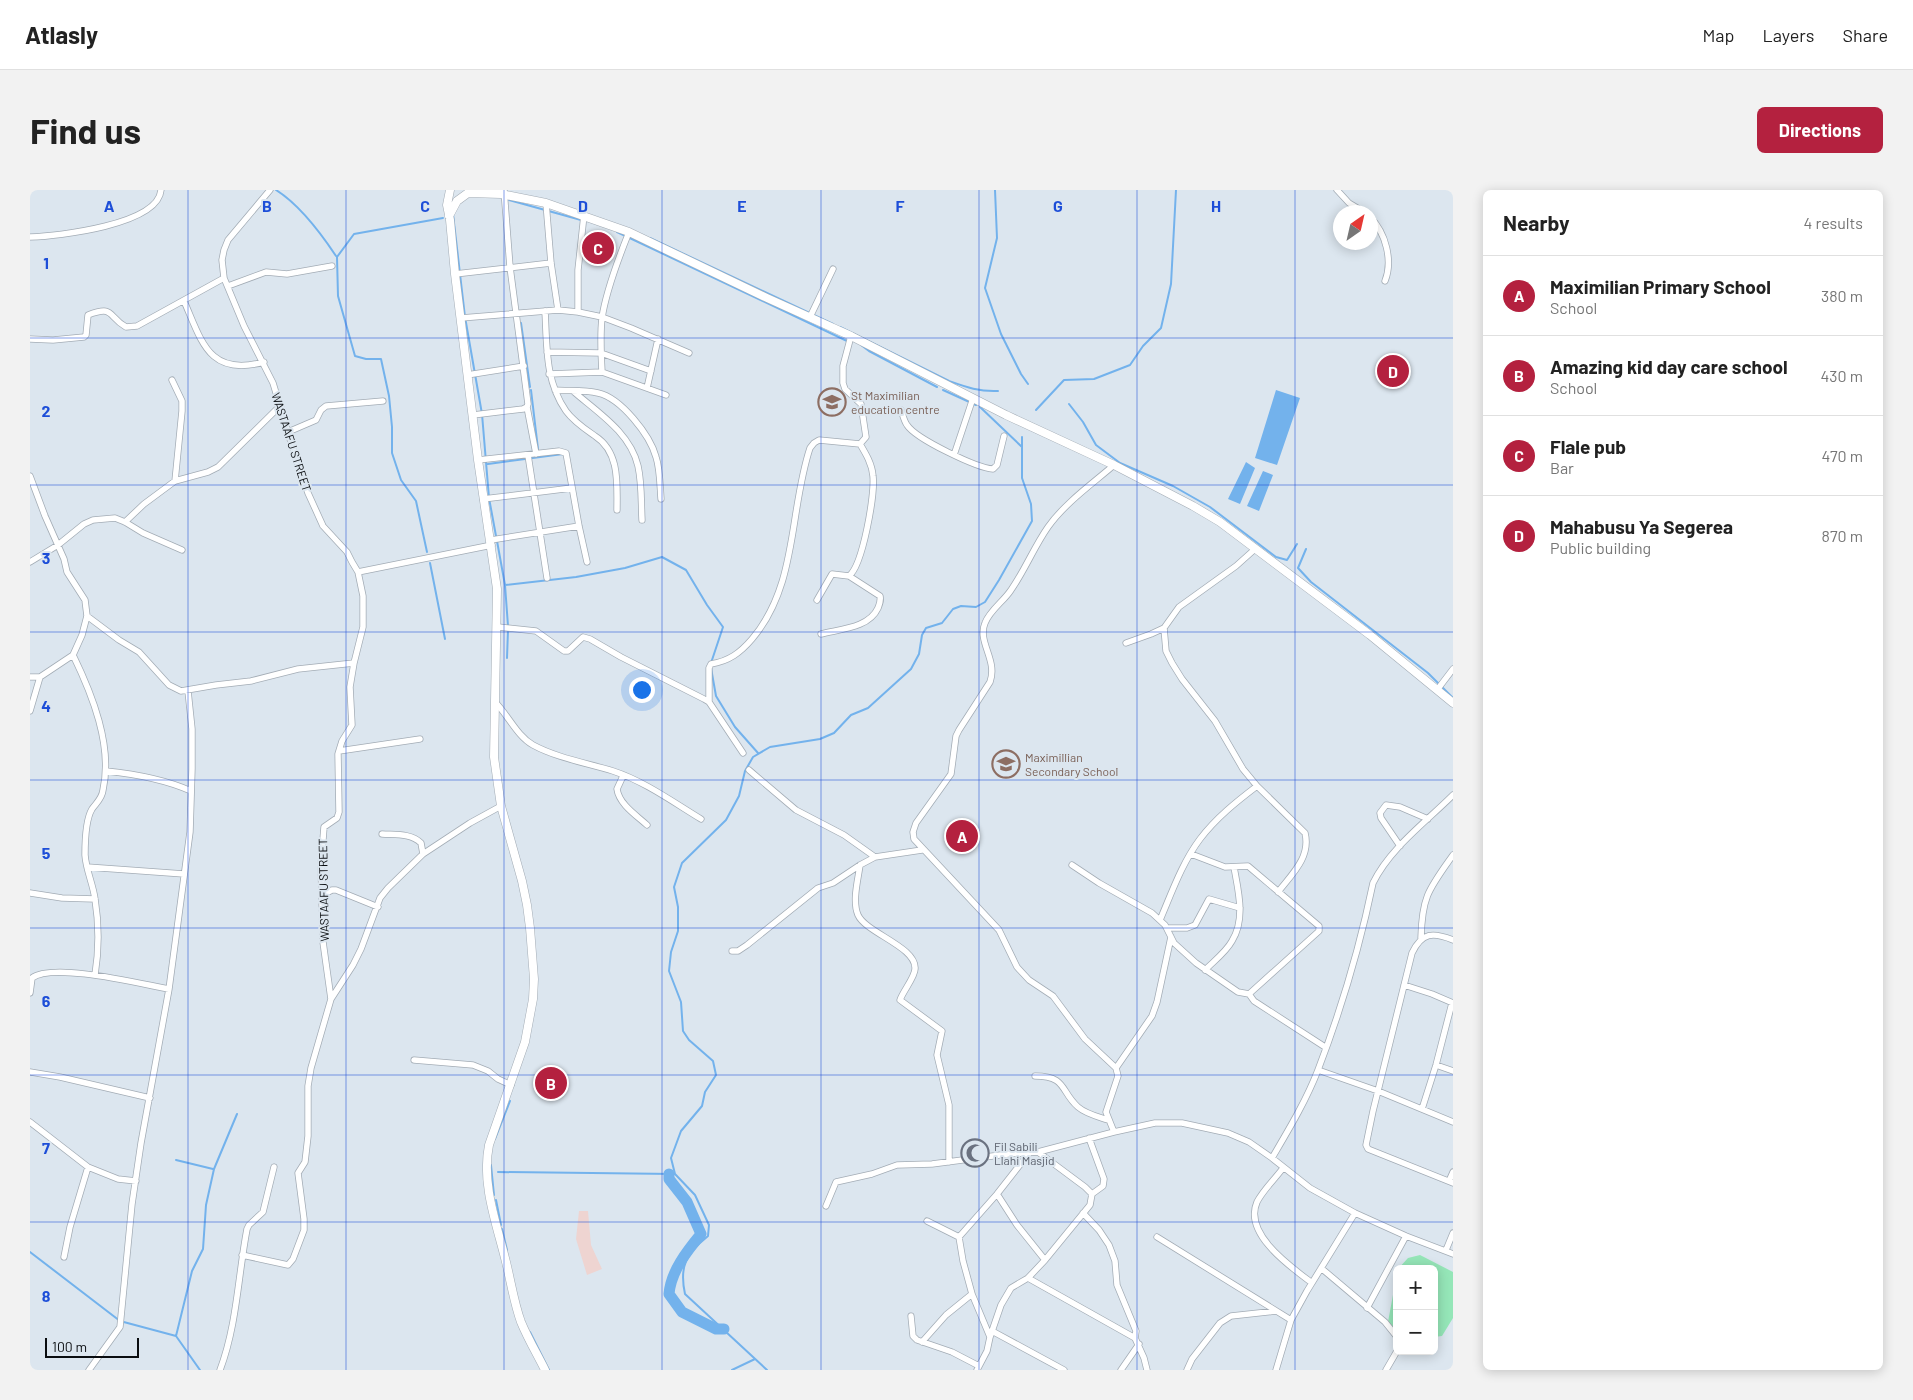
<!DOCTYPE html>
<meta charset="utf-8">
<style>
body{margin:0;font-family:Barlow,sans-serif;background:#f2f2f2;color:#222}
.controls{position:absolute;right:15px;bottom:15px;display:grid;overflow:hidden;border-radius:8px;box-shadow:0 2px 12px #0003}
.controls button{width:45px;height:45px;display:grid;place-items:center;padding:0;border:0;border-bottom:1px solid #e0e0e0;background:#fff;color:#222;font:25px sans-serif}
.compass{position:absolute;left:1303px;top:15px;width:45px;height:45px;border-radius:50%;background:#fff;box-shadow:0 2px 12px #0003;rotate:34deg}
.scale{position:absolute;left:15px;bottom:12px;width:94px;box-sizing:border-box;padding-left:5px;border:2px solid #0a0d10;border-top:0;font-size:14px;line-height:18px;white-space:nowrap;color:#0a0d10;-webkit-text-stroke:4px #dce6ef;paint-order:stroke}
.you{position:absolute;left:611px;top:499px;width:18px;height:18px;margin:-12px;border:4px solid #fff;border-radius:50%;background:#1a73e8;box-shadow:0 0 0 8px #1a73e833}
.badge{display:grid;place-items:center;width:32px;height:32px;border-radius:50%;background:#b4213f;color:#fff;font-size:16px;font-weight:700}
.pin{position:absolute;translate:-50% -50%;border:2px solid #fff;box-shadow:0 1px 5px #0006}
.list{margin:0;padding:0;list-style:none}
h2{display:flex;justify-content:space-between;align-items:center;height:65px;margin:0;padding:0 20px;font-size:21px}
h2 small{font-size:16px;font-weight:400;color:#767676}
.list li{display:grid;grid-template-columns:32px 1fr auto;gap:15px;align-items:center;box-sizing:border-box;height:80px;padding:0 20px;border-top:1px solid #e0e0e0}
.list b{display:block;font-size:19px;white-space:nowrap}
.list p{margin:0;font-size:16px;white-space:nowrap;color:#767676}
.list em{font-size:16px;font-style:normal;color:#767676}
.map{position:relative;flex:none;width:1423px;height:1180px;overflow:hidden;border-radius:8px}
header{display:flex;align-items:center;gap:30px;box-sizing:border-box;height:70px;padding:0 25px;background:#fff;border-bottom:1px solid #e0e0e0}
header strong{font-size:24px}
nav{display:flex;gap:28px;margin-inline-start:auto;font-size:18px}
.intro{display:flex;align-items:center;justify-content:space-between;box-sizing:border-box;height:120px;padding:0 30px}
h1{margin:0;font-size:35px}
.button{padding:12px 22px;border-radius:8px;background:#b4213f;color:#fff;font-size:18px;font-weight:700}
main{display:flex;gap:30px;padding:0 30px}
aside{flex:1;background:#fff;border-radius:8px;box-shadow:0 2px 12px #0003}
.map>svg:first-child{display:block}
.industrial{fill:#eed4d1}
.green{fill:#95e6b8}
.water{fill:#73b2ec}
.lines{fill:none;stroke-linecap:round;stroke-linejoin:round}
.stream{stroke:#73b2ec;stroke-width:2}
.river{stroke:#73b2ec;stroke-width:11}
.minor-casing{stroke:#a3acb5;stroke-width:7}
.secondary-casing{stroke:#a3acb5;stroke-width:9}
.minor{stroke:#fff;stroke-width:5.5}
.secondary{stroke:#fff;stroke-width:8}
.grid{fill:none;stroke:#1d4ed8;stroke-width:1;stroke-opacity:0.55}
.labels{text-anchor:middle;dominant-baseline:central;stroke-width:4;stroke-linejoin:round;paint-order:stroke}
.education-label{font-size:12px;fill:#785e54;stroke:#dce6ef;text-anchor:start}
.street-label{font-size:12px;fill:#0a0d10;stroke:#dce6ef}
.worship-label{font-size:12px;fill:#5b616d;stroke:#dce6ef;text-anchor:start}
.grid-label{font-size:16px;text-anchor:middle;font-weight:bold;fill:#1d4ed8;stroke:#dce6ef;stroke-width:4;stroke-linejoin:round;paint-order:stroke}
</style>
<header>
<strong>Atlasly</strong>
<nav><a>Map</a><a>Layers</a><a>Share</a></nav>
</header>
<div class="intro"><h1>Find us</h1><a class="button">Directions</a></div>
<main>
<div class="map">
<svg width="1423" height="1180" viewBox="0 0 1423 1180">
<rect width="100%" height="100%" fill="#dce6ef"/>
<!-- industrial -->
<path class="industrial" d="M549 1021H558L561 1055 572 1079 557 1085 546 1049Z"/>
<!-- green -->
<path class="green" d="M1390 1065 1423 1082V1128L1412 1146 1404 1147V1079H1368L1378 1068Z
M1367 1083V1144L1358 1132Z"/>
<!-- water -->
<path class="water" d="M1246 200 1270 208 1247 275 1225 268Z
M1216 272 1225 278 1210 314 1198 309Z
M1233 281 1243 285 1229 321 1217 316Z"/>
<g class="lines">
<!-- stream -->
<path class="stream" d="M246 0C270 15 290 42 306 66
M965 0 967 48 955 98 971 144 991 184 998 194
M479 10 551 30
M423 24 435 127 452 224 459 308 466 346
M587 42 817 151
M620 48 803 134
M491 133 500 197
M810 137 919 191C936 197 950 202 968 201
M831 155 839 161 907 197
M501 200 508 259
M913 200 946 215
M1039 214 1053 232 1066 255 1090 273 1143 296 1180 317 1246 367 1257 370 1267 354
M950 217 992 257
M1006 220 1034 190 1064 189 1100 175 1113 156 1131 138 1141 94 1146 0
M458 274 533 264
M467 351 475 395 478 436
M1276 359 1268 378 1281 392 1398 483 1423 508
M397 362 386 311 371 290 362 263V237L359 206 351 169H336L325 166 308 106 307 67 324 44 413 28
M400 373 415 449
M475 395 546 387 595 378 632 367 656 380 677 415 693 437 681 473
M477 468 478 440
M681 478 686 506 705 537 728 563
M465 949 480 911
M146 970 183 979
M461 975 464 1005
M468 982 645 984
M466 1010 471 1035
M472 1039 477 1060
M0 1062 90 1131 146 1146 170 1180
M500 1142 519 1180
M146 1146 162 1081 173 1059 176 1015 184 979 207 924
M702 1180 725 1169
M737 1180 655 1104C649 1076 656 1064 678 1046L679 1035 665 1005 645 984 641 968 651 941 672 916 675 902 686 885 683 871 659 850 653 841 651 812 639 781 641 762 648 741V717L644 697 652 673 696 630 709 606 715 581 723 567 740 557 790 549 804 543 821 525 838 518 881 479 889 464 892 445 896 438 912 433 923 419 931 416 946 417 955 412 969 390 1002 331 1001 314 992 288V247"/>
<!-- river -->
<path class="river" d="M639 984V989L657 1012 671 1044C657 1061 641 1081 639 1104L652 1122 686 1139H694"/>
<!-- minor casing -->
<g class="minor-casing">
<path id="minor" d="M1307 0 1319 13 1334 22
M516 13 521 73 528 120
M1340 27C1356 43 1363 71 1355 91
M0 47C28 46 128 35 131 0
M425 84 521 73
M198 96 236 82 257 84 302 76
M154 111C172 152 179 187 234 172
M515 121C517 156 515 191 536 221 544 232 555 239 565 246 590 262 587 294 587 320
M548 122V80L554 25
M780 127 803 79
M431 128 528 120 548 122 572 127 601 138 659 163
M0 149 23 150 54 147 56 145 58 125C85 115 77 126 96 137L107 136 194 88
M517 162 571 163 621 181
M572 182C571 164 570 145 572 128 576 101 589 67 599 42
M519 184 572 182 636 205
M437 185 494 176
M142 190 152 211V221L145 291
M617 198 628 149
M525 200C539 201 555 200 568 203 591 208 620 245 626 267 630 279 630 295 631 309
M543 201C567 222 600 242 608 276 612 294 611 312 612 330
M497 217 506 264
M871 220C873 225 874 231 877 235 886 249 947 278 963 279L967 275 974 246
M443 225 493 219 497 217 498 214 480 77 474 0
M258 242 286 230 291 220 296 216 353 211
M498 265 517 388
M924 265 943 208
M448 270 529 261 536 263 549 336 557 372
M1084 275C1062 294 1035 313 1018 337 1004 357 995 380 981 400 974 411 960 420 955 433 947 452 968 470 960 492L929 540 926 546 921 584 886 633 883 642 884 649 969 740 987 777 999 790 1023 806 1055 849 1086 878 1088 886 1076 922 1084 942
M0 286 15 326 34 369 37 382 55 410 57 426 52 445 43 465 10 487 0 521
M453 309 542 298
M95 332 114 314 145 291 178 282 188 277 251 215
M461 350 549 336
M0 372 28 355 54 334 63 330 85 328 95 332 113 343 152 360
M328 382 462 355
M787 410 802 384 819 386C833 375 845 304 843 286 842 274 836 264 830 254
M57 426 89 450 109 462 139 495 151 501 186 495 221 491 268 479 324 473
M468 437 506 441 534 461H538L553 447 560 449 591 467 674 509 679 512 713 563
M1134 438 1136 461 1142 473 1152 489 1185 531 1213 579 1227 596 1275 643C1281 667 1262 684 1248 702
M791 444C810 439 839 438 848 418 850 413 851 411 850 406L819 386
M1096 453 1121 444 1134 438 1149 417 1206 376 1225 359
M43 465C62 504 83 556 73 600 72 609 66 613 62 619 56 629 55 654 55 665 56 680 63 694 65 709 69 734 69 760 65 785
M0 487H10
M1407 500 1423 479
M465 512C478 525 487 546 503 555 527 568 557 573 583 581 614 591 643 612 671 629
M679 512V478L681 474C699 471 710 463 722 449 768 395 759 321 780 258L784 253 789 250 830 254 836 247 831 214 815 199 813 193V176L821 146
M309 561 390 549
M719 580 766 620 814 645 845 667
M76 581C105 584 134 589 161 601
M593 586 587 599C589 614 606 625 617 635
M352 644C365 645 381 643 391 653L393 664
M1370 656 1351 628 1350 623 1356 615 1370 617 1398 629
M1161 664 1195 677 1218 676 1289 736V741L1219 804 1224 811 1295 857
M830 675C828 690 822 711 828 725 836 743 887 757 885 779 885 787 873 801 870 810L912 841 907 865 919 915V972
M1042 675 1069 693 1122 723 1135 735 1144 753 1166 773 1208 802 1219 804
M57 677 154 684
M0 703 32 708 65 709
M292 705 302 700H306L348 717
M1130 730C1142 702 1152 673 1170 649 1186 628 1206 612 1227 596
M1137 738H1157L1165 735 1179 709 1210 718
M1391 748C1392 706 1399 699 1423 665
M1423 750C1403 742 1392 742 1382 763L1343 921 1336 955 1338 959 1423 993
M702 761H708L717 755 788 698 803 693 830 675 845 667 892 660
M1175 780C1184 771 1196 762 1202 751 1216 729 1208 700 1204 677
M1374 795 1402 804 1423 813
M0 803 2 788C23 772 111 794 139 799
M301 809 323 775 331 759 350 708 358 698 393 664 440 633 471 616
M384 870 443 875 458 881 468 889 481 895
M1406 875 1423 881
M1086 878 1122 826 1127 812 1141 747
M1288 880 1348 901 1423 932
M0 882 30 887 120 908
M1005 886C1037 886 1030 901 1048 917 1056 924 1069 927 1078 930
M1392 919 1406 875 1422 813
M0 932 58 977 88 989 106 991
M1059 948 1074 989 1073 996 1062 1004
M1242 968C1259 939 1276 911 1288 880 1311 820 1330 756 1343 693 1360 658 1396 632 1423 605
M1253 978C1245 989 1233 1000 1227 1012 1213 1044 1261 1077 1282 1093
M1419 991 1423 982
M967 1004 987 1035 1015 1070
M796 1016 806 992 842 984 867 975 902 974 978 964 1008 962 1084 942 1125 933H1152L1198 943 1219 952 1242 968 1280 998 1325 1023 1376 1046 1423 1064
M1053 1023 1069 1040 1079 1055 1085 1071 1087 1095 1106 1141 1105 1148
M897 1031 929 1047 967 1004 1000 962
M929 1047 933 1071 942 1104 960 1147 957 1161 947 1180
M1127 1047 1261 1130
M1416 1060 1423 1043
M212 1065 258 1075 263 1069 274 1040V1029L268 983 275 972 278 946V896L281 878 301 809 293 752 291 675 294 637 307 628 309 622 308 564 312 551 322 535 320 497 324 473 333 437V406L328 382 322 372 317 362 293 336 278 303 267 272 243 193 214 136 194 88 192 70 194 60 198 50 240 0
M34 1067 40 1037 58 977
M1291 1078 1355 1132 1367 1147
M998 1088 1105 1148 1114 1168 1117 1180
M1337 1118 1376 1046
M881 1126 883 1146 887 1150 922 1162 949 1176
M962 1141 1034 1180
M960 1147 971 1115 981 1098 998 1088 1015 1070 1060 1015 1062 1004 1055 997 1008 962
M892 1152 916 1125 942 1104
M59 1180 90 1137 102 1014 111 953 139 799 160 642 162 579V539L158 501
M190 1180C207 1135 208 1086 217 1039L219 1035 233 1022 244 977
M1091 1180 1109 1154
M1157 1180 1162 1169 1190 1133 1201 1126 1246 1121
M1246 1180 1261 1130 1277 1101 1325 1023
M1356 1180 1367 1161"/>
</g>
<!-- secondary casing -->
<g class="secondary-casing">
<path id="secondary" d="M420 0 417 15 420 30 425 84 448 270 467 399 464 567 471 616 492 691 497 715 500 738 504 789 503 809 495 852 459 955C451 994 467 1035 476 1072 481 1092 484 1113 491 1132 498 1149 507 1164 515 1180
M439 3 471 4 516 13 599 42 737 108 821 146 976 225 1084 275 1163 316 1190 332 1340 445 1423 513
M419 26 427 11 442 0"/>
</g>
<!-- minor -->
<use href="#minor" class="minor"/>
<!-- secondary -->
<use href="#secondary" class="secondary"/>
</g>
<!-- grid -->
<path class="grid" d="M158 0V1180M316 0V1180M474 0V1180M632 0V1180M791 0V1180M949 0V1180M1107 0V1180M1265 0V1180M0 148H1423M0 295H1423M0 442H1423M0 590H1423M0 738H1423M0 885H1423M0 1032H1423"/>
<!-- icons -->
<defs>
<g id="school-ring" transform="scale(1.4375)"><circle r="9.5" fill="#dce6ef" stroke="#8d6e63" stroke-width="1.5"/><path d="M0-5L7-2L0 1L-7-2ZM-4 1L0 2.5L4 1V4Q0 6-4 4Z" fill="#8d6e63"/></g>
<g id="mosque-ring" transform="scale(1.4375)"><circle r="9.5" fill="#dce6ef" stroke="#6b7280" stroke-width="1.5"/><path d="M3.5-4.9A6 6 0 1 0 3.5 4.9A5 5 0 1 1 3.5-4.9Z" fill="#6b7280"/></g>
</defs>
<g fill-rule="evenodd">
<use href="#school-ring" x="802" y="212"/>
<use href="#school-ring" x="976" y="574"/>
<use href="#mosque-ring" x="945" y="963"/>
</g>
<g class="labels">
<!-- education labels -->
<g class="education-label">
<text x="821" y="205">St Maximilian<tspan x="821" dy="14">education centre</tspan></text>
<text x="995" y="567">Maximillian<tspan x="995" dy="14">Secondary School</tspan></text>
</g>
<!-- street labels -->
<g class="street-label">
<text transform="translate(262 252) rotate(72)">WASTAAFU STREET</text>
<text transform="translate(293 700) rotate(-91)">WASTAAFU STREET</text>
</g>
<!-- worship labels -->
<g class="worship-label">
<text x="964" y="956">Fil Sabili<tspan x="964" dy="14">Llahi Masjid</tspan></text>
</g>
</g>
<g class="grid-label">
<text x="79" y="22">A</text>
<text x="237" y="22">B</text>
<text x="395" y="22">C</text>
<text x="553" y="22">D</text>
<text x="712" y="22">E</text>
<text x="870" y="22">F</text>
<text x="1028" y="22">G</text>
<text x="1186" y="22">H</text>
<text x="16" y="79">1</text>
<text x="16" y="227">2</text>
<text x="16" y="374">3</text>
<text x="16" y="522">4</text>
<text x="16" y="669">5</text>
<text x="16" y="817">6</text>
<text x="16" y="964">7</text>
<text x="16" y="1112">8</text>
</g>
</svg>
<div class="controls">
<button>+</button>
<button>−</button>
</div>
<svg class="compass" viewBox="-18 -18 36 36"><path d="M0-13l5 13h-10z" fill="#e53935"/><path d="M0 13l5-13h-10z" fill="#767676"/></svg>
<div class="scale">100 m</div>
<div class="you"></div>
<div class="pin badge" style="left:932px;top:646px">A</div>
<div class="pin badge" style="left:521px;top:893px">B</div>
<div class="pin badge" style="left:568px;top:58px">C</div>
<div class="pin badge" style="left:1363px;top:181px">D</div>
</div>
<aside>
<h2>Nearby<small>4 results</small></h2>
<ul class="list">
<li><span class="badge">A</span><div><b>Maximilian Primary School</b><p>School</p></div><em>380 m</em></li>
<li><span class="badge">B</span><div><b>Amazing kid day care school</b><p>School</p></div><em>430 m</em></li>
<li><span class="badge">C</span><div><b>Flale pub</b><p>Bar</p></div><em>470 m</em></li>
<li><span class="badge">D</span><div><b>Mahabusu Ya Segerea</b><p>Public building</p></div><em>870 m</em></li>
</ul>
</aside>
</main>
